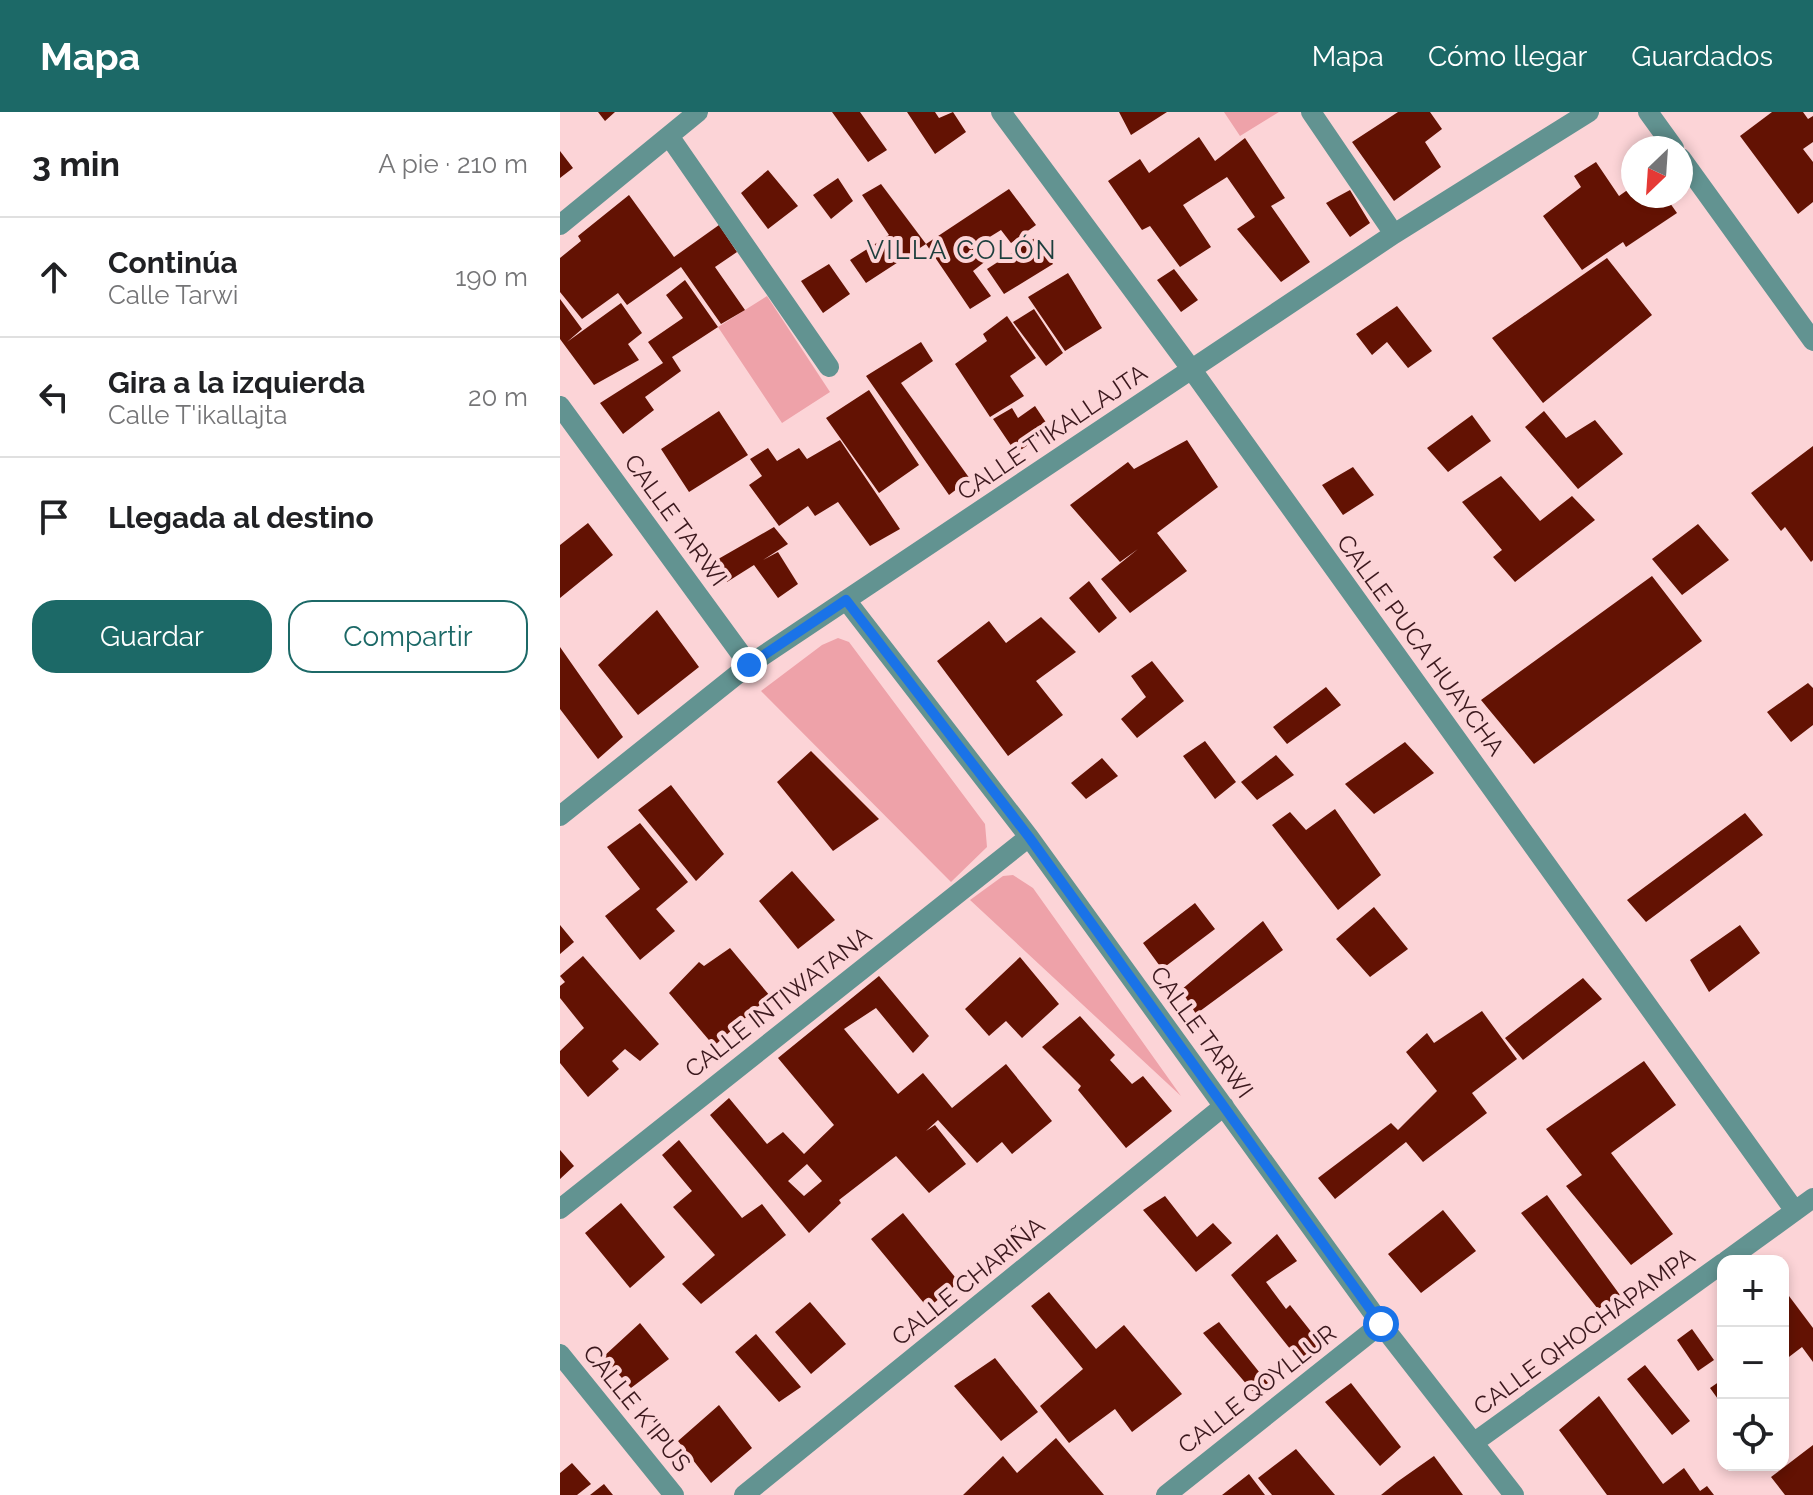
<!DOCTYPE html>
<html lang="es">
<meta charset="utf-8">
<style>
body{margin:0;font-family:Raleway,sans-serif;background:#f6f6f6;color:#202124}
.controls{position:absolute;right:24px;bottom:24px;display:grid;overflow:hidden;border-radius:16px;box-shadow:0 4px 12px #0003}
.controls button{width:72px;height:72px;display:grid;place-items:center;padding:0;border:0;border-bottom:2px solid #e0e0e0;background:#fff;color:#202124;font:40px sans-serif}
.compass{position:absolute;left:1061px;top:24px;width:72px;height:72px;border-radius:50%;background:#fff;box-shadow:0 4px 12px #0003;rotate:205deg}
.stop{position:absolute;width:24px;height:24px;margin:-18px;border:6px solid #1a73e8;border-radius:50%;background:#fff}
.stop.end{background:#1a73e8;border-color:#fff;box-shadow:0 2px 8px #0008}
.list{margin:0;padding:0;list-style:none}
h2{display:flex;justify-content:space-between;align-items:center;height:104px;margin:0;padding:0 32px;font-size:34px}
h2 small{font-size:26px;font-weight:400;color:#757577}
.list li{display:grid;grid-template-columns:52px 1fr auto;gap:24px;align-items:center;box-sizing:border-box;height:120px;padding:0 32px;border-top:2px solid #e0e0e0}
.list b{display:block;font-size:30px;white-space:nowrap}
.list p{margin:0;font-size:26px;white-space:nowrap;color:#757577}
.list em{font-size:26px;font-style:normal;color:#757577}
.actions{display:flex;gap:16px;padding:24px 32px}
.actions a{flex:1;padding:18px 0;border:2px solid #1c6967;border-radius:24px;text-align:center;font-size:28px;color:#1c6967}
.actions .main{background:#1c6967;color:#fff}
.icon{flex:none;width:44px;height:44px;fill:none;stroke:currentColor;stroke-width:2;stroke-linecap:round;stroke-linejoin:round}
.map{position:relative;flex:none;width:1253px;height:1383px;overflow:hidden}
header{display:flex;align-items:center;gap:48px;box-sizing:border-box;height:112px;padding:0 40px;background:#1c6967;color:#fff}
header strong{font-size:38px}
nav{display:flex;gap:44px;margin-inline-start:auto;font-size:28px}
main{display:flex}
aside{flex:1;background:#fff}
.map>svg:first-child{display:block}
.green{fill:#eea2a9}
.building{fill:#631203;fill-rule:evenodd}
.lines{fill:none;stroke-linecap:round;stroke-linejoin:round}
.minor{stroke:#629391;stroke-width:20}
.route{stroke:#1a73e8;stroke-width:10}
.labels{text-anchor:middle;dominant-baseline:central;stroke-width:8;stroke-linejoin:round;paint-order:stroke}
.street-label{font-size:24px;fill:#3b181d;stroke:#fcd4d7}
.neighbourhood-label{font-size:26px;letter-spacing:2px;fill:#1c3e3d;stroke:#fcd4d7}
</style>
<header>
<strong>Mapa</strong>
<nav><a>Mapa</a><a>Cómo llegar</a><a>Guardados</a></nav>
</header>
<main>
<aside>
<h2>3 min<small>A pie · 210 m</small></h2>
<ul class="list">
<li><svg class="icon" aria-label="ahead" viewBox="0 0 24 24"><path d="M12 20V5M6 11l6-6 6 6"/></svg><div><b>Continúa</b><p>Calle Tarwi</p></div><em>190 m</em></li>
<li><svg class="icon" aria-label="left" viewBox="0 0 24 24"><path d="M17 20v-9H6M10 6l-5 5 5 5"/></svg><div><b>Gira a la izquierda</b><p>Calle T'ikallajta</p></div><em>20 m</em></li>
<li><svg class="icon" aria-label="arrive" viewBox="0 0 24 24"><path d="M6 21V4h12l-3 4 3 4H6"/></svg><div><b>Llegada al destino</b></div></li>
</ul>
<div class="actions"><a class="main">Guardar</a><a>Compartir</a></div>
</aside>
<div class="map">
<svg width="1253" height="1383" viewBox="0 0 1253 1383">
<rect width="100%" height="100%" fill="#fcd4d7"/>
<!-- green -->
<path class="green" d="M664 0H719L680 24Z
M207 184 270 280 222 311 158 215Z
M278 526 289 530 425 712 427 735 391 770 201 579 262 533Z
M453 763 473 776 621 984 410 788 443 764Z"/>
<!-- building -->
<path class="building" d="M38 0H55L45 9Z
M272 0H300L327 38 308 50Z
M347 0H375L379 6 393 0 406 20 375 42Z
M559 0H607L571 23Z
M838 0H870L882 17 865 30 881 55 834 89 792 30Z
M1212 0H1243L1248 7 1253 4V30L1243 37 1253 50V90L1238 102 1180 24Z
M639 25 655 49 685 26 725 86 711 94 750 150 721 170 677 117 695 105 667 65 623 93 651 135 620 155 590 114 582 118 548 69 580 47 589 61Z
M0 39 13 56 0 66Z
M1036 50 1059 84 1073 74V84H1105L1117 101 1066 135 1063 130 1022 158 983 104 1021 75 1014 64Z
M208 58 238 94 208 117 181 81Z
M278 66 293 89 271 107 253 83Z
M321 72 366 132 449 77 476 113 451 131 441 118 415 134 427 148 413 159 431 184 410 197 366 132 306 171 290 148 329 123 302 83Z
M790 78 810 111 790 125 766 91Z
M69 83 114 145 159 113 177 140 155 155 185 198 161 212 121 155 67 193 58 181 22 207 0 180V146L21 129 18 124Z
M475 126 493 152 444 182 427 157Z
M1047 146 1092 203 983 291 932 226Z
M269 152 290 182 263 201 241 169Z
M614 157 638 188 621 200 597 168Z
M508 161 542 216 505 239 468 185Z
M125 168 158 215 112 245 121 259 85 285 94 298 63 322 40 291 103 251 88 230 123 206 106 183Z
M0 187 22 217 7 230 61 191 82 221 68 232 79 248 34 273 0 227Z
M837 194 872 239 848 256 827 230 812 243 796 222Z
M474 197 503 241 486 254 453 210Z
M447 204 476 246 450 264 464 284 430 305 395 252 427 229 423 222Z
M361 230 373 249 341 271 410 367 389 383 306 264Z
M309 278 359 353 319 381 266 306Z
M475 294 491 318 456 341 433 307 452 296 458 306Z
M159 299 188 343 129 380 101 337Z
M984 299 1006 326 1035 308 1063 342 1018 377 965 315Z
M912 303 931 329 888 360 867 336Z
M280 328 340 417 310 434 278 390 255 404 248 394 219 414 189 373 202 364 190 347 208 336 217 349 239 336 247 347Z
M627 328 658 375 597 421 627 459 570 501 541 467 578 437 560 450 510 393 568 350 574 357Z
M1253 334V448L1251 450 1225 415 1221 419 1191 381Z
M793 355 814 383 783 403 762 373Z
M941 364 980 409 1012 384 1035 408 955 470 933 445 942 438 902 390Z
M28 411 53 443 0 486V433Z
M1138 412 1169 448 1122 483 1092 447Z
M214 415 228 432 203 448 218 440 238 472 218 486 194 453 167 470 153 450Z
M1092 464 1142 529 974 652 921 588Z
M529 469 557 506 539 521 509 486Z
M97 498 139 555 78 603 38 553Z
M481 505 516 540 476 569 503 603 448 644 377 549 429 509 446 531Z
M0 535 63 625 38 647 0 597Z
M592 549 624 589 577 626 561 607 586 585 571 564Z
M1248 571 1253 576V613L1231 630 1207 600Z
M766 575 781 593 727 632 713 615Z
M645 629 676 670 655 687 623 644Z
M845 630 874 661 814 702 785 672Z
M251 639 319 707 273 739 217 670Z
M716 643 734 663 697 688 681 670Z
M542 646 558 664 526 687 511 671Z
M111 673 164 742 136 769 78 698Z
M775 697 821 763 778 798 712 713 730 700 746 718Z
M1185 701 1203 723 1086 810 1067 788Z
M80 711 128 770 96 797 115 819 80 848 45 804 80 777 47 735Z
M232 759 275 808 238 837 199 789Z
M635 791 655 817 602 857 583 831Z
M814 795 848 837 810 865 776 827Z
M703 809 723 838 636 902 621 878Z
M0 813 14 830 0 842Z
M1180 813 1200 841 1149 880 1130 848Z
M170 836 210 884 154 934 109 881 139 850 144 854Z
M23 844 99 932 80 949 65 937 52 949 59 957 28 985 0 951V939L24 916 0 886V874L5 870 0 864Z
M460 845 499 892 462 926 446 909 429 924 405 897Z
M319 864 369 924 353 941 316 896 284 917 338 982 363 961 392 996 446 952 492 1009 452 1042 442 1030 417 1051 378 1008 366 1019 375 1013 406 1052 369 1081 336 1044 279 1088 281 1091 249 1121 150 1003 169 986 207 1032 223 1020 244 1042 274 1013 218 946ZM247 1052 262 1069 244 1084 228 1069Z
M1023 866 1042 887 963 948 945 926Z
M922 899 957 947 912 981 927 1001 863 1050 846 1030 775 1087 758 1066 831 1011 838 1018 877 979 846 940 867 921 874 931Z
M520 904 555 943 550 948 572 972 583 964 612 999 566 1036 518 978 521 974 482 935Z
M1084 949 1116 993 1051 1041 1113 1122 1071 1153 1006 1074 1022 1063 986 1017Z
M119 1028 182 1106 202 1092 226 1123 141 1192 122 1172 155 1143 113 1095 132 1079 102 1043Z
M0 1038 14 1054 0 1067Z
M987 1083 1060 1183 1038 1197 961 1101Z
M605 1084 637 1125 653 1111 672 1131 636 1160 583 1098Z
M61 1091 105 1145 70 1176 25 1121Z
M883 1098 916 1139 861 1181 828 1142Z
M343 1101 399 1170 368 1196 311 1127Z
M717 1122 737 1149 706 1170 726 1197 730 1193 764 1236 743 1253 671 1163Z
M1223 1176 1253 1216V1250L1242 1235 1225 1248 1223 1245Z
M489 1180 536 1237 564 1213 622 1282 572 1320 555 1297 509 1331 480 1294 523 1257 471 1194Z
M250 1190 286 1232 251 1262 215 1220Z
M659 1210 708 1271 694 1281 643 1221Z
M80 1211 109 1247 71 1276 43 1245Z
M1132 1217 1154 1248 1138 1259 1117 1228Z
M196 1222 241 1275 219 1290 175 1240Z
M435 1246 478 1300 441 1329 394 1274Z
M1085 1253 1130 1309 1112 1323 1067 1267Z
M1163 1267V1294L1150 1276Z
M791 1271 841 1335 820 1354 765 1290Z
M1039 1284 1103 1372 1124 1356 1140 1379 1147 1374 1154 1383H1047L999 1318Z
M159 1293 192 1336 151 1371 118 1329Z
M496 1326 544 1383H403L443 1344 457 1361Z
M1253 1333V1383H1225L1211 1365Z
M736 1337 775 1383H712L698 1366Z
M874 1344 903 1383H821L837 1370Z
M12 1351 31 1372 17 1383H0V1361Z
M689 1362 705 1383H662Z
M44 1372 53 1383H30Z"/>
<g class="lines">
<!-- minor -->
<path class="minor" d="M441 0 632 258 1235 1099
M751 0 834 122
M1088 0 1114 36
M109 24 269 255
M1121 46 1253 229
M0 113 138 0
M0 294 189 553
M286 488 469 725 821 1212 954 1383
M0 704 189 553 834 122 1029 0
M0 1097 469 725
M1166 1149 1253 1086
M0 1242 114 1383
M916 1329 1163 1151
M184 1383 664 994
M606 1383 821 1212"/>
</g>
<g class="lines">
<!-- route -->
<path class="route" d="M189 553 286 488 469 725 821 1212"/>
</g>
<g class="labels">
<!-- street labels -->
<g class="street-label">
<text transform="translate(492 320) rotate(-34)">CALLE T'IKALLAJTA</text>
<text transform="translate(116 408) rotate(54)">CALLE TARWI</text>
<text transform="translate(861 533) rotate(54)">CALLE PUCA HUAYCHA</text>
<text transform="translate(218 890) rotate(-38)">CALLE INTIWATANA</text>
<text transform="translate(642 920) rotate(54)">CALLE TARWI</text>
<text transform="translate(408 1169) rotate(-39)">CALLE CHARIÑA</text>
<text transform="translate(1024 1219) rotate(-36)">CALLE QHOCHAPAMPA</text>
<text transform="translate(697 1277) rotate(-38)">CALLE QOYLLUR</text>
<text transform="translate(77 1296) rotate(51)">CALLE K'IPUS</text>
</g>
<!-- neighbourhood labels -->
<g class="neighbourhood-label">
<text x="402" y="138">VILLA COLÓN</text>
</g>
</g>
</svg>
<div class="controls">
<button>+</button>
<button>−</button>
<button><svg class="icon" aria-label="locate" viewBox="0 0 24 24"><circle cx="12" cy="12" r="6"/><path d="M12 2v4M12 18v4M2 12h4M18 12h4"/></svg></button>
</div>
<svg class="compass" viewBox="-18 -18 36 36"><path d="M0-13l5 13h-10z" fill="#e53935"/><path d="M0 13l5-13h-10z" fill="#757577"/></svg>
<div class="stop" style="left:821px;top:1212px"></div>
<div class="stop end" style="left:189px;top:553px"></div>
</div>
</main>
